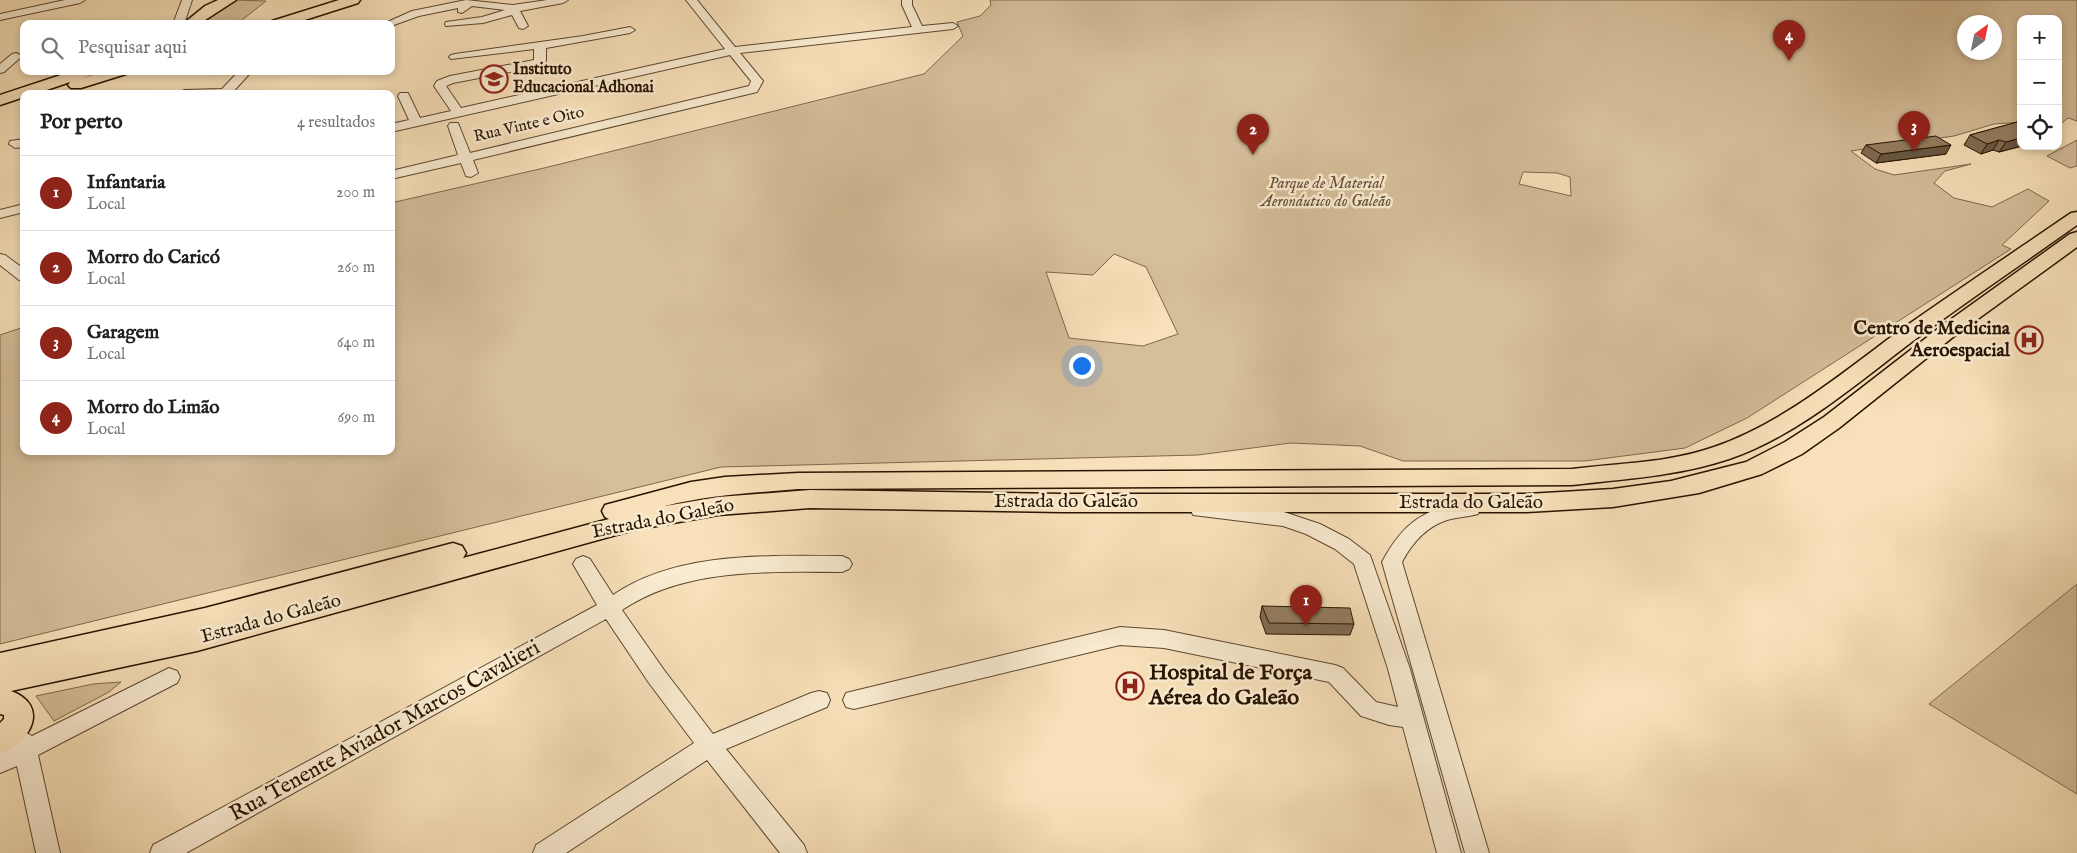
<!DOCTYPE html>
<html lang="pt">
<meta charset="utf-8">
<style>
body{margin:0;font-family:"IM FELL English",serif;background:#f6f6f6;color:#202124}
.controls{position:absolute;right:15px;top:15px;display:grid;overflow:hidden;border-radius:10px;box-shadow:0 2px 8px #0003}
.controls button{width:45px;height:45px;display:grid;place-items:center;padding:0;border:0;border-bottom:1px solid #e0e0e0;background:#fff;color:#202124;font:25px sans-serif}
.compass{position:absolute;left:1957px;top:15px;width:45px;height:45px;border-radius:50%;background:#fff;box-shadow:0 2px 8px #0003;rotate:33deg}
.you{position:absolute;left:1081px;top:365px;width:18px;height:18px;margin:-12px;border:4px solid #fff;border-radius:50%;background:#1a73e8;box-shadow:0 0 0 8px #1a73e833}
.badge{display:grid;place-items:center;width:32px;height:32px;border-radius:50%;background:#8f2418;color:#fff;font-size:16px;font-weight:700}
.pin{position:absolute;translate:-50% -41px;filter:drop-shadow(0 1px 2px #0008)}
.pin::after{content:'';position:absolute;top:26px;width:18px;height:15px;background:inherit;clip-path:polygon(0 0,100% 0,50% 100%)}
.list{margin:0;padding:0;list-style:none}
h2{display:flex;justify-content:space-between;align-items:center;height:65px;margin:0;padding:0 20px;font-size:21px}
h2 small{font-size:16px;font-weight:400;color:#757577}
.list li{display:grid;grid-template-columns:32px 1fr auto;gap:15px;align-items:center;box-sizing:border-box;height:75px;padding:0 20px;border-top:1px solid #e0e0e0}
.list b{display:block;font-size:19px;white-space:nowrap}
.list p{margin:0;font-size:16px;white-space:nowrap;color:#757577}
.list em{font-size:16px;font-style:normal;color:#757577}
.icon{flex:none;width:28px;height:28px;fill:none;stroke:currentColor;stroke-width:2;stroke-linecap:round;stroke-linejoin:round}
.map{position:relative;flex:none;width:2077px;height:853px;overflow:hidden}
.search{position:absolute;background:#fff;box-shadow:0 2px 8px #0003;left:20px;top:20px;width:375px;height:55px;display:flex;align-items:center;gap:12px;box-sizing:border-box;padding:0 18px;border-radius:10px;color:#757577;font-size:19px}
.panel{position:absolute;background:#fff;box-shadow:0 2px 8px #0003;left:20px;top:90px;width:375px;height:365px;border-radius:10px}
.map>svg:first-child{display:block}
.green{fill:#d5be9a;stroke:#7e684d;fill-rule:evenodd}
.lines{fill:none;stroke-linecap:round;stroke-linejoin:round}
.minor-casing{stroke:#5c462e;stroke-width:2}
.major-casing{stroke:#281300;stroke-width:3}
.minor{fill:#faecd2;fill-rule:evenodd}
.major{fill:#f8e1ba;fill-rule:evenodd}
.wall{fill:#7f6c53;stroke:#281300}
.shaded-wall{fill:#685844;stroke:#281300}
.building{fill:#947e61;stroke:#281300}
.labels{text-anchor:middle;dominant-baseline:central;stroke-width:5;stroke-linejoin:round;paint-order:stroke}
.far-poi-label{font-size:16px;font-weight:bold;fill:#281300;stroke:#faecd2;text-anchor:start}
.far-street-label{font-size:16px;fill:#281300;stroke:#faecd2}
.far-park-label{font-size:16px;font-style:italic;fill:#654f36;stroke:#faecd2}
.poi-label{font-size:19px;font-weight:bold;fill:#281300;stroke:#faecd2;text-anchor:end}
.street-label{font-size:19px;fill:#281300;stroke:#faecd2}
.near-poi-label{font-size:22px;font-weight:bold;fill:#281300;stroke:#faecd2;text-anchor:start}
.near-street-label{font-size:22px;fill:#281300;stroke:#faecd2}
</style>
<div class="map">
<svg width="2077" height="853" viewBox="0 0 2077 853">
<rect width="100%" height="100%" fill="#f8e1ba"/>
<filter id="stains"><feTurbulence type="fractalNoise" baseFrequency=".004" numOctaves="4"/><feColorMatrix values="0 0 0 0 .2 0 0 0 0 .09 0 0 0 0 .02 0 0 0 .5 -.17"/></filter>
<radialGradient id="worn" r=".72"><stop offset=".6" stop-color="#630" stop-opacity="0"/><stop offset="1" stop-color="#630" stop-opacity=".3"/></radialGradient>
<!-- green -->
<path class="green" d="M234 0 266 1 237 24H201Z
M990 0H2077V121L2068 118 2058 126V19H2021V122L1994 124 1954 136 1851 151 1875 169 1894 175 1971 164 1945 171 1934 183 1954 198 1992 207 2028 189 2049 201 2002 245 2011 249 1747 418 1685 448 1585 461H1403L1360 446 1291 443 1198 455 721 467 0 644V335L24 327V451H391V203L544 168 924 74 963 36 957 22 980 16 991 5ZM1964 22H1994V52H1964ZM1523 172 1557 173 1570 177 1571 196 1519 184ZM1114 254 1146 267 1178 334 1143 346 1069 338 1046 272 1093 275Z
M2077 140V166L2070 168 2047 156Z
M2077 584V794L1929 704Z
M121 682 109 692 54 721 36 696 93 684Z"/>
<g class="lines">
<!-- minor casing -->
<g class="minor-casing">
<path id="minor" d="M65 0H85L80 3 0 20V14Z
M182 0H192L184 24H173Z
M466 0 513 5 547 0H568L563 3 520 11 528 26 523 29 519 28 512 15 483 23 446 26 445 24 446 22 482 17 505 10 472 6 462 13 458 12V8L419 16 391 26V24H383L412 11Z
M686 0H697L735 47 912 27 902 5V0H912V5L922 26 953 23 958 26 953 29 740 53 763 81 757 92 473 160 478 173 471 177 466 176 461 163 391 179V171L458 155 448 126 450 123H458L470 153 749 86 751 81 730 55 391 132V124L409 120 398 96 400 93H408L420 118 451 111 434 86 437 81 450 76 534 60V49L451 59 449 57 451 55 455 54 583 36 630 27 635 30 630 33 546 48V61L541 66 453 83 446 86 461 108 725 49Z
M16 53 22 56 20 58 4 72 0 73V64L12 54Z
M239 71H252L231 94H178L184 90 222 89Z
M24 139V147L15 148 9 144 10 141Z
M24 204V212L0 218V210Z
M0 254 5 255 24 269V281L19 280 0 265Z
M1471 502 1478 504 1480 509 1478 514C1468 517 1457 517 1447 520 1426 527 1412 543 1402 562L1489 853H1465L1382 562C1404 521 1425 508 1471 502Z
M1200 503 1284 512 1320 524 1349 539 1370 555 1410 669 1461 853H1437L1403 727 1389 725 1361 716 1329 682 1164 648 1120 645 854 709 846 707 843 700 846 693 854 691 1120 627 1164 630 1335 665 1343 668 1376 702 1398 707 1388 669 1354 564 1335 549 1306 534 1283 526 1193 515 1191 510 1193 505Z
M583 556 590 559 613 595C678 551 767 556 842 556L849 559 852 564 849 569 842 572C769 572 686 567 622 610L664 670 713 734 811 693 819 691 827 693 830 700 827 707 726 749 804 845 807 853H780L707 760 566 853H533L536 845 694 743 649 683 606 619 186 853H150L153 845 597 605 573 564 576 559Z
M169 668 177 671 180 677 177 683 38 755 60 853H36L17 766 0 773V752L13 745 12 741 15 734 23 731 32 736Z"/>
</g>
<!-- major casing -->
<g class="major-casing">
<path id="major" d="M218 0H236L199 24H183L205 6Z
M339 0H360L358 3 292 24H270L272 21Z
M73 71H96L94 74 80 79 105 71H128L126 74 81 88H71L68 85 70 82 35 94H24V97L0 105V95Z
M2077 212V225C2022 264 1967 301 1913 341 1856 384 1797 436 1729 459 1678 476 1625 479 1572 485L798 489C753 493 709 495 665 506L718 497 810 490 1062 494H1527L1613 489 1671 481 1746 462 1785 442 1824 417 1939 328 2070 234 2077 232V247L1953 337 1839 428 1802 454 1762 474 1699 493 1613 507 1527 512H1062L810 508 718 515 634 530 197 651 11 691C51 706 30 743 0 754V723L4 719V715L0 714V653L205 608 453 543 462 546 466 553 463 558 609 519 605 517 602 511 605 505 691 482 725 477 798 473 1572 469C1619 463 1669 463 1714 447 1783 423 1841 374 1899 331 1956 291 2014 252 2071 213Z"/>
</g>
<!-- minor -->
<use href="#minor" class="minor"/>
<!-- major -->
<use href="#major" class="major"/>
</g>
<!-- wall -->
<path class="wall" d="M2021 121V146H2022L1999 152 1993 150 1981 154 1964 145 1970 135Z
M1866 145 1946 154 1876 163 1861 153Z
M1262 606 1354 624 1350 635 1266 634 1260 617Z"/>
<!-- shaded-wall -->
<path class="shaded-wall" d="M2021 138V146H2022L1999 152 2006 142Z
M1999 140 1993 150 1981 154 1987 144Z
M1951 145 1946 154 1876 163 1881 154Z"/>
<!-- building -->
<path class="building" d="M2021 121V138L2006 142 1999 140 1987 144 1970 135Z
M1936 136 1951 145 1881 154 1866 145Z
M1262 606 1350 608 1354 624 1269 623Z"/>
<!-- icons -->
<defs>
<g id="school-ring" transform="scale(1.4375)"><circle r="9.5" fill="#faecd2" stroke="#8f2418" stroke-width="1.5"/><path d="M0-5L7-2L0 1L-7-2ZM-4 1L0 2.5L4 1V4Q0 6-4 4Z" fill="#8f2418"/></g>
<g id="hospital-ring" transform="scale(1.4375)"><circle r="9.5" fill="#faecd2" stroke="#8f2418" stroke-width="1.5"/><path d="M-5-5h3v3.5h4V-5h3V5h-3V1.5h-4V5h-3Z" fill="#8f2418"/></g>
</defs>
<g fill-rule="evenodd">
<use href="#school-ring" x="494" y="79"/>
<use href="#hospital-ring" x="2029" y="340"/>
<use href="#hospital-ring" x="1130" y="686"/>
</g>
<g class="labels">
<!-- far-poi labels -->
<g class="far-poi-label">
<text x="513" y="70">Instituto<tspan x="513" dy="18">Educacional Adhonai</tspan></text>
</g>
<!-- far-street labels -->
<g class="far-street-label">
<text transform="translate(529 125) rotate(-13)">Rua Vinte e Oito</text>
</g>
<!-- far-park labels -->
<g class="far-park-label">
<text x="1326" y="184">Parque de Material<tspan x="1326" dy="18">Aeronáutico do Galeão</tspan></text>
</g>
<!-- poi labels -->
<g class="poi-label">
<text x="2010" y="329">Centro de Medicina<tspan x="2010" dy="22">Aeroespacial</tspan></text>
</g>
<!-- street labels -->
<g class="street-label">
<text x="1066" y="502">Estrada do Galeão</text>
<text x="1471" y="503">Estrada do Galeão</text>
<text transform="translate(663 519) rotate(-11)">Estrada do Galeão</text>
<text transform="translate(271 619) rotate(-15)">Estrada do Galeão</text>
</g>
<!-- near-poi labels -->
<g class="near-poi-label">
<text x="1149" y="673">Hospital de Força<tspan x="1149" dy="25">Aérea do Galeão</tspan></text>
</g>
<!-- near-street labels -->
<g class="near-street-label">
<text transform="translate(385 731) rotate(-29)">Rua Tenente Aviador Marcos Cavalieri</text>
</g>
</g>
<rect width="100%" height="100%" filter="url(#stains)"/>
<rect width="100%" height="100%" fill="url(#worn)"/>
</svg>
<div class="controls">
<button>+</button>
<button>−</button>
<button><svg class="icon" aria-label="locate" viewBox="0 0 24 24"><circle cx="12" cy="12" r="6"/><path d="M12 2v4M12 18v4M2 12h4M18 12h4"/></svg></button>
</div>
<svg class="compass" viewBox="-18 -18 36 36"><path d="M0-13l5 13h-10z" fill="#e53935"/><path d="M0 13l5-13h-10z" fill="#757577"/></svg>
<div class="you"></div>
<div class="pin badge" style="left:1306px;top:626px">1</div>
<div class="pin badge" style="left:1253px;top:155px">2</div>
<div class="pin badge" style="left:1914px;top:152px">3</div>
<div class="pin badge" style="left:1789px;top:61px">4</div>
<div class="search"><svg class="icon" aria-label="search" viewBox="0 0 24 24"><circle cx="10" cy="10" r="6"/><path d="M15 15l6 6"/></svg>Pesquisar aqui</div>
<section class="panel">
<h2>Por perto<small>4 resultados</small></h2>
<ul class="list">
<li><span class="badge">1</span><div><b>Infantaria</b><p>Local</p></div><em>200 m</em></li>
<li><span class="badge">2</span><div><b>Morro do Caricó</b><p>Local</p></div><em>260 m</em></li>
<li><span class="badge">3</span><div><b>Garagem</b><p>Local</p></div><em>640 m</em></li>
<li><span class="badge">4</span><div><b>Morro do Limão</b><p>Local</p></div><em>690 m</em></li>
</ul>
</section>
</div>
